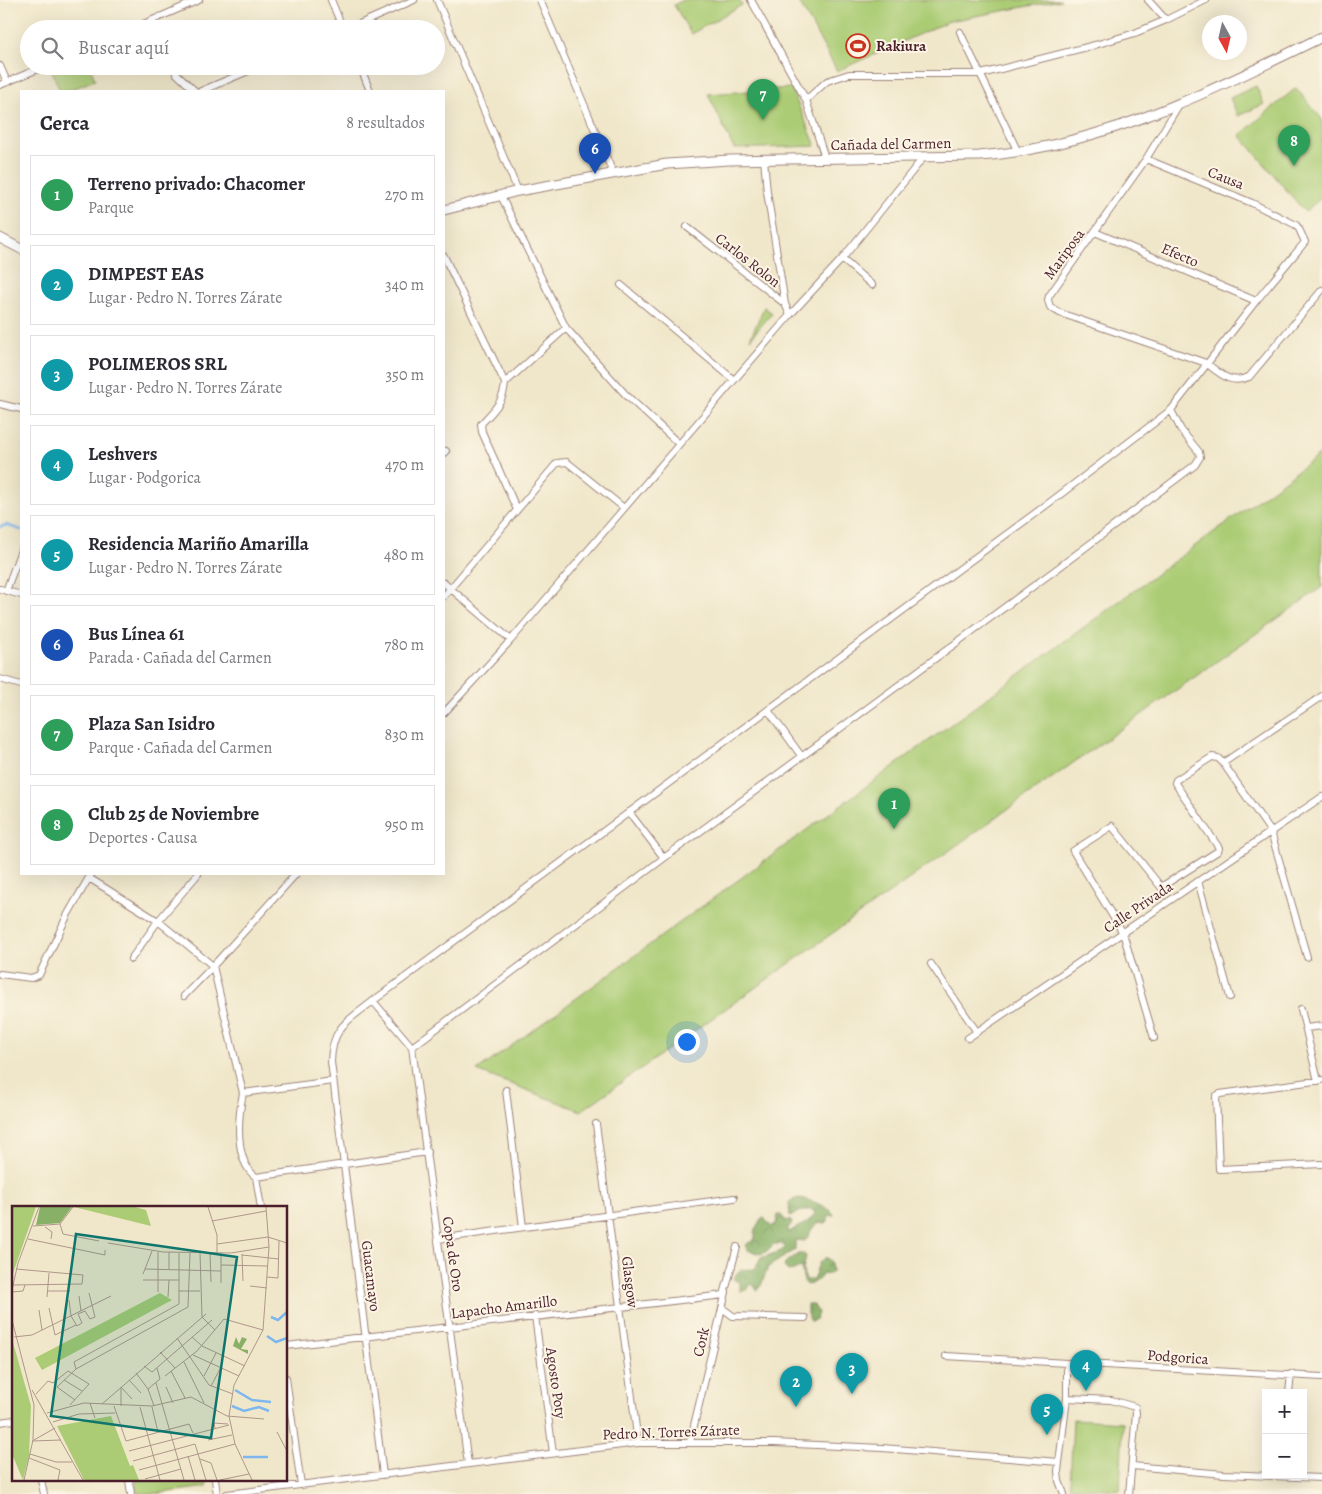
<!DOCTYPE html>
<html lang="es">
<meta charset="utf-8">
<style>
body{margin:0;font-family:Alegreya,serif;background:#f7f7f7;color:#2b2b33}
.controls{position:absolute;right:15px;bottom:15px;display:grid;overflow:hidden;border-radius:0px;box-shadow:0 5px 20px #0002}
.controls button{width:45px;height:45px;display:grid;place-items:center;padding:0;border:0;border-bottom:1px solid #e1e1e2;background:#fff;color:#2b2b33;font:25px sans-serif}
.compass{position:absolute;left:1202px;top:15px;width:45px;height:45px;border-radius:50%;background:#fff;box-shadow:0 5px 20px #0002;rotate:172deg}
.you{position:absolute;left:686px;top:1041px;width:18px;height:18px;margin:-12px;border:4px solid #fff;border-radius:50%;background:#1a73e8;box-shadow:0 0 0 8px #1a73e833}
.badge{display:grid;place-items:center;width:32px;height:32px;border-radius:50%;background:#c8321e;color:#fff;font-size:16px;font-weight:700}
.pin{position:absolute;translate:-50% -41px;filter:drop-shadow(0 1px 2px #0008)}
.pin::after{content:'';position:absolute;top:26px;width:18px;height:15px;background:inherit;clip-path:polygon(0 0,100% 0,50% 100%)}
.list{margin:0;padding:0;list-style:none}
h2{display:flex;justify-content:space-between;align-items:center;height:65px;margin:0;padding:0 20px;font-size:21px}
h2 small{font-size:16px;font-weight:400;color:#7c7c81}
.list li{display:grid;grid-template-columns:32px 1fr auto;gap:15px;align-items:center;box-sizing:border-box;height:80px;margin:0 10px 10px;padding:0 10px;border:1px solid #e1e1e2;border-radius:0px}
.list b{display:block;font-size:19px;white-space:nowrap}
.list p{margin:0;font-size:16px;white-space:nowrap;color:#7c7c81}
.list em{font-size:16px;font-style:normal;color:#7c7c81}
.icon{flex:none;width:28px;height:28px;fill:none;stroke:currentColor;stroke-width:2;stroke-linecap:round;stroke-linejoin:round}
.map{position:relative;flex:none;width:1322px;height:1494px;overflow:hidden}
.search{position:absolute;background:#fff;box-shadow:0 5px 20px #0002;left:20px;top:20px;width:425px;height:55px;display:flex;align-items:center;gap:12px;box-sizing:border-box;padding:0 18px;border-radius:28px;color:#7c7c81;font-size:19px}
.panel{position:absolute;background:#fff;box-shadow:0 5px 20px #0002;left:20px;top:90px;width:425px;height:785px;border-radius:0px}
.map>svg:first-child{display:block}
.grass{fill:url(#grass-tufts);stroke:#7a7650}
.forest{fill:url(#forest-crowns);stroke:#696848}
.green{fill:#abcc74;stroke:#7a7650}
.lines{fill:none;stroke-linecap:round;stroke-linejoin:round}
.stream{stroke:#7db7ee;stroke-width:2.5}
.street-casing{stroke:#9d837a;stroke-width:8}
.secondary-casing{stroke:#9d837a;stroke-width:11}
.street{stroke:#fff;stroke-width:6}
.secondary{stroke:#fff;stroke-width:9}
.labels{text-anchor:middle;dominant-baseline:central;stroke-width:4;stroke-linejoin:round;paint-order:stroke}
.poi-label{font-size:15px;font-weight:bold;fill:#4a1f2b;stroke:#fcf5e5;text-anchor:start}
.street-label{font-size:15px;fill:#4a1f2b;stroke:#fcf5e5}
.inset-river{fill:none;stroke:#7db7ee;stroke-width:2.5}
.inset-road{fill:none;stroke:#ae978a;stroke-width:1}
.view{fill:#0f766e;fill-opacity:0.15;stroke:#0f766e;stroke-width:2.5}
.inset-edge{fill:none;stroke:#4a1f2b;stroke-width:2.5}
</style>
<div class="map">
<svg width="1322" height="1494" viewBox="0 0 1322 1494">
<defs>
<pattern id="grass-tufts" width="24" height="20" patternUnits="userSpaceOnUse" patternTransform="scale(1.25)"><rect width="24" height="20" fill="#abcc74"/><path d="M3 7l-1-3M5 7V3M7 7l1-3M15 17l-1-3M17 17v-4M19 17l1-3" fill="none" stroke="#95af65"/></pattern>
<pattern id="forest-crowns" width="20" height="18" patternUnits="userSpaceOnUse" patternTransform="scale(1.25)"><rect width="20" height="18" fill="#88b066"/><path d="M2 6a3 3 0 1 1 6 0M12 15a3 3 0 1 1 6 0" fill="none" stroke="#718f54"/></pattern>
</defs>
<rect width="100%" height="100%" fill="#fcf5e5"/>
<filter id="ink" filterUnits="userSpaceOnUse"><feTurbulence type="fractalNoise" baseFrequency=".02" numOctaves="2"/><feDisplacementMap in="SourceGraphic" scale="10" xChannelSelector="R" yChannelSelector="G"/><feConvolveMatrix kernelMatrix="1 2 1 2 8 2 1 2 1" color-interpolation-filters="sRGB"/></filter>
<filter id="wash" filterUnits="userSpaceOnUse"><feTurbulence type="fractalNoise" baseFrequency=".0096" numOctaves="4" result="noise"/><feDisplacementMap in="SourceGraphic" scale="20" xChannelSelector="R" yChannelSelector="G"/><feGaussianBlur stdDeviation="1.12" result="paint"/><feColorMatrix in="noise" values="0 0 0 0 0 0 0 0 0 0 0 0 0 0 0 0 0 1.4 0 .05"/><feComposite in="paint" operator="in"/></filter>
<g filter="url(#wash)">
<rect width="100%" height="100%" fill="#f0e7ca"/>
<!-- grass -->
<path class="grass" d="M764 307 772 313 750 339Z"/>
<!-- forest -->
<path class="forest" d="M799 1198C808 1199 831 1207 834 1215L828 1216V1221L826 1223 820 1222C809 1228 812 1233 805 1241L798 1240 795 1241V1250L768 1267 760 1288 757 1290 753 1285 750 1284 746 1290 740 1291V1282L734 1280C737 1267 745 1270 755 1269L761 1258 781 1251 786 1247 781 1244H774L767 1251 761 1254 747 1250 746 1247 747 1244 755 1239V1229L761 1219 764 1218 771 1227 776 1224 778 1215H781L785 1220 791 1221 792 1223 788 1228V1233C798 1225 809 1225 815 1213L811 1209 799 1212 790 1217 789 1204 790 1201Z
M798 1254H804L806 1256C805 1265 800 1272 807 1280H813L819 1263 824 1258H828L831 1262 832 1272 828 1274 822 1273C821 1279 819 1279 814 1282 803 1291 803 1275 801 1267 795 1268 789 1276 784 1266L785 1263Z
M807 1304H813L818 1312 816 1319 811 1322 807 1314Z"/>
<!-- green -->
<path class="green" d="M683 0H739L742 5 691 34 674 5Z
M798 0H1061L949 21 837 71Z
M66 66H90L95 80 67 91H60L52 72Z
M1256 86 1264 104 1238 116 1230 98Z
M791 88 816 146 734 149 708 94Z
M1296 88 1322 119V197L1305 212 1240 135Z
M1322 453V587L581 1111 477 1071Z
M1073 1419 1123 1422 1120 1490 1070 1487Z
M136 1480H206L207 1487 152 1494H138Z"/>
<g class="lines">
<!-- stream -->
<path class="stream" d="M0 527 6 525 21 530"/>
</g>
</g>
<g filter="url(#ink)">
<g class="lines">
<!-- street casing -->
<g class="street-casing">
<path id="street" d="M331 0 343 29
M437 0 518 191
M540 0 613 173
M751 0 806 100 825 158
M1148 0 1166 20
M152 20 156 29
M132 29 199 0
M348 29 414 0
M960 32 1018 152
M0 66 7 82
M173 66 176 73 195 91
M360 66 370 91
M0 85 45 66
M201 91 260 66
M806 100 827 81 849 74H981L1095 45 1135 33 1166 20 1206 0
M1180 103 1146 159 1049 296 1048 300 1050 307 1060 313 1206 363C1221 374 1230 385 1249 377L1322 290
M764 159 767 192 785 304 790 315
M501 196 566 328 626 395 679 444
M687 227 785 304
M1095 232 1256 301
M444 256 505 383C504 402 493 411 481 424L482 432 517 510
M842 259 872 285
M621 285 734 380
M505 383 566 328
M0 404 21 409
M444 453 446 451
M444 583 511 640
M0 589 21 595
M6 591 21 550
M444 596 557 463 567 462 624 508
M0 679 21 685
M768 710 802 757
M444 713 511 640 790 315 842 259 923 158
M1223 763 1322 696
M629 812 664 858
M89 878 158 921 213 966 243 1093C238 1117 234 1161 256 1177L261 1208
M1198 881 1230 997
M131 959 158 921 198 874
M931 964 977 1032
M0 974 31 978 39 975 68 914 91 874
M184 996 213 966 296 874
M373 1001 412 1047
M1301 1009 1318 1081
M1306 1028 1322 1026
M968 1038 1322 797
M1154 1038 1123 933 1073 851 1112 826 1161 887 1218 851 1219 848 1175 783 1176 780 1212 757 1218 758 1223 763 1271 832 1307 957
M412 1047 664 858 1058 568 1195 465 1200 457 1199 452 1181 430 1171 410
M412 1047 468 1464
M1322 1080 1220 1094 1216 1096 1219 1169 1322 1164
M506 1090 523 1227
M243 1093 333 1081
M596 1124 638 1443
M256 1177 427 1152
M438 1239 734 1198
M722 1308 733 1316 805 1318
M535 1316 553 1453
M286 1346 724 1295 737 1247
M946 1356 1067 1363
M286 1378 301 1485
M1289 1393 1291 1374
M1067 1398V1363L1322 1377
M0 1422 14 1420
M690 1442 726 1292
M1132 1466 1224 1474 1322 1478
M383 1475 331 1062C332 1026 348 1021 373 1001L1053 500 1171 410 1256 301 1305 242 1299 229 1296 225 1252 203 1146 159
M41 1480 44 1494
M129 1480 131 1494
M215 1480 217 1494
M227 1494 638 1443H774L882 1448 1059 1462
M1064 1494 1059 1481 1058 1471 1067 1398 1111 1400 1135 1407 1136 1413 1129 1494"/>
</g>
<!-- secondary casing -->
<g class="secondary-casing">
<path id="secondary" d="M444 210 518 191 667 164 729 160 979 156C1098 148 1216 89 1322 37
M0 238 21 249"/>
</g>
<!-- street -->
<use href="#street" class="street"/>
<!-- secondary -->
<use href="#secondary" class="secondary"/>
</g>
</g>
<!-- icons -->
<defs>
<g id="stadium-ring" transform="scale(1.25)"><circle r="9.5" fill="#fcf5e5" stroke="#c8321e" stroke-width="1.5"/><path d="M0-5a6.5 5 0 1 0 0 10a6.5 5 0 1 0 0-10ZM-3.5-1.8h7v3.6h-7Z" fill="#c8321e"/></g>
</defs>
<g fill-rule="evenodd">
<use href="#stadium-ring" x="858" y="46"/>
</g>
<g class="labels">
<!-- poi labels -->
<g class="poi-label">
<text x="876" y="46">Rakiura</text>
</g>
<!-- street labels -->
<g class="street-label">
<text transform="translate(891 144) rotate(-1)">Cañada del Carmen</text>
<text transform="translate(1226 178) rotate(22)">Causa</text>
<text transform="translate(1064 254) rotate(-54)">Mariposa</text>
<text transform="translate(1180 255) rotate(23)">Efecto</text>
<text transform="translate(748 260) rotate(38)">Carlos Rolon</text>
<text transform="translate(1138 907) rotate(-34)">Calle Privada</text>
<text transform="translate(453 1254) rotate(82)">Copa de Oro</text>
<text transform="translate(371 1276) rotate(83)">Guacamayo</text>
<text transform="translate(630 1282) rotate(83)">Glasgow</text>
<text transform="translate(504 1307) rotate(-7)">Lapacho Amarillo</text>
<text transform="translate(701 1342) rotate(-77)">Cork</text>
<text transform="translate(1178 1357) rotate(4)">Podgorica</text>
<text transform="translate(556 1383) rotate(82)">Agosto Poty</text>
<text transform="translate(671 1432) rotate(-2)">Pedro N. Torres Zárate</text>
</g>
</g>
<!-- overview -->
<g transform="translate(12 1206)">
<rect width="275" height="275" fill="#f0e7ca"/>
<path d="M0 1H24L0 70ZM0 133 19 200 17 250 11 274 0 248Z" fill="#abcc74"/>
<path d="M28 1H60L48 17 24 19ZM224 131 227 138 230 131 235 133 229 143 236 144V148L221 140Z" fill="#88b066"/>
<path d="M62 1H123L134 4 139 20Z" fill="#abcc74"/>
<path d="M148 87 160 94 30 164 23 152ZM99 210 118 260 121 259 127 274H72L45 220Z" fill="#abcc74"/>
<path class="inset-river" d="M259 111 266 114 275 106M255 130 264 136 275 132M223 184 240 194 259 196M220 200 232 205 247 201 257 205M231 251H256"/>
<path class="inset-road" d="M196 1 205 29V47M200 15 254 5M48 18 51 28 87 35M21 20 48 18 61 1M33 21 40 26 39 33M16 33 93 49V44M96 37 151 46 219 47 257 41M205 38 256 31 275 37M188 47 190 111 203 124M198 47 199 76M209 47V77M230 48 231 75M230 49 267 53M209 59 256 60M133 63 140 45M157 63V46M131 68 133 63 209 65M255 71 266 72 267 35M131 74H167M1 79 70 78 71 69 4 63M238 80 255 82M0 84 6 57 27 1M35 85H58M167 85H188M0 86 11 85 13 79M146 86V46M67 90 69 105M35 91 37 67M156 91 157 74M57 94 59 110 65 120 70 117 66 108 73 105 78 113 83 111 77 87M167 98V47M37 102 43 129 64 119M27 104 30 124M0 114 22 199 21 234 12 274M2 131 20 129 99 90M180 131 190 140 233 160M165 132 197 179 221 188M148 146 163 162M181 149 227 170M172 156 192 197M132 160 140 166 200 114M64 163 62 156 167 98M159 165 173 192M124 167 136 183 142 200M153 170 185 145 212 113 251 124M192 170 204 147M52 174 70 185M117 174 129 187M144 177 172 274M199 180 209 161M109 181 120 193M154 181 161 197M109 182V200M136 183 148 173 145 162M20 184 71 274M24 188 36 175 41 177 56 165 77 178 58 199M63 194 45 181 64 163 176 101 178 47M78 197 83 212M90 198 194 108M102 200 114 235 177 218 181 227M128 201 148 274M140 201 146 226M35 207 72 197 140 200 179 191 215 210 252 213M41 216 67 208 103 207M203 222 202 217 216 218M265 226 275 245M22 234 43 222M196 234 220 229M20 235 49 234M117 245 217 219M18 248 44 256H60M176 250 183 274M17 252 48 264 46 274M188 253 199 257 205 274M121 255 183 238 194 274M127 264 223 238M133 273 169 263M208 274 237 268M240 274 223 238 217 210 222 179 251 124 257 41 254 1"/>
<path class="view" d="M64 28 225 51 199 232 39 210Z"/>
<rect width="275" height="275" class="inset-edge"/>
</g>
</svg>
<div class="controls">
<button>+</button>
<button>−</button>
</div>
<svg class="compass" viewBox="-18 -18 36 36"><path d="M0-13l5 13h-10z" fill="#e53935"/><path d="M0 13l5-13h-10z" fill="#7c7c81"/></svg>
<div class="you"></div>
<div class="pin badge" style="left:894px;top:829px;background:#2e9e5b">1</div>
<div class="pin badge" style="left:796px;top:1407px;background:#0f9aa8">2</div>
<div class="pin badge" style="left:852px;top:1394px;background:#0f9aa8">3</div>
<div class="pin badge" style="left:1086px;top:1391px;background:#0f9aa8">4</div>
<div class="pin badge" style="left:1047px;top:1435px;background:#0f9aa8">5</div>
<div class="pin badge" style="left:595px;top:174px;background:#1a4fb4">6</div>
<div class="pin badge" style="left:763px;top:120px;background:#2e9e5b">7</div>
<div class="pin badge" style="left:1294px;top:166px;background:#2e9e5b">8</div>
<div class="search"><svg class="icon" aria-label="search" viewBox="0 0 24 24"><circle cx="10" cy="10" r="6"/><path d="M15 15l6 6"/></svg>Buscar aquí</div>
<section class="panel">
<h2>Cerca<small>8 resultados</small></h2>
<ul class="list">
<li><span class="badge" style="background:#2e9e5b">1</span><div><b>Terreno privado: Chacomer</b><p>Parque</p></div><em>270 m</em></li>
<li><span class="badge" style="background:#0f9aa8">2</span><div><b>DIMPEST EAS</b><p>Lugar · Pedro N. Torres Zárate</p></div><em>340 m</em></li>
<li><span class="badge" style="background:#0f9aa8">3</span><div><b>POLIMEROS SRL</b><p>Lugar · Pedro N. Torres Zárate</p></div><em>350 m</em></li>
<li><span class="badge" style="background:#0f9aa8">4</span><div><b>Leshvers</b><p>Lugar · Podgorica</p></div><em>470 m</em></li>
<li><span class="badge" style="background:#0f9aa8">5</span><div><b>Residencia Mariño Amarilla</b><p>Lugar · Pedro N. Torres Zárate</p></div><em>480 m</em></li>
<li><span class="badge" style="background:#1a4fb4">6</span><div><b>Bus Línea 61</b><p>Parada · Cañada del Carmen</p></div><em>780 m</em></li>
<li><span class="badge" style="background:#2e9e5b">7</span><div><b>Plaza San Isidro</b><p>Parque · Cañada del Carmen</p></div><em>830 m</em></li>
<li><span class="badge" style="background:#2e9e5b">8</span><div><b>Club 25 de Noviembre</b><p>Deportes · Causa</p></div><em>950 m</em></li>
</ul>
</section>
</div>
